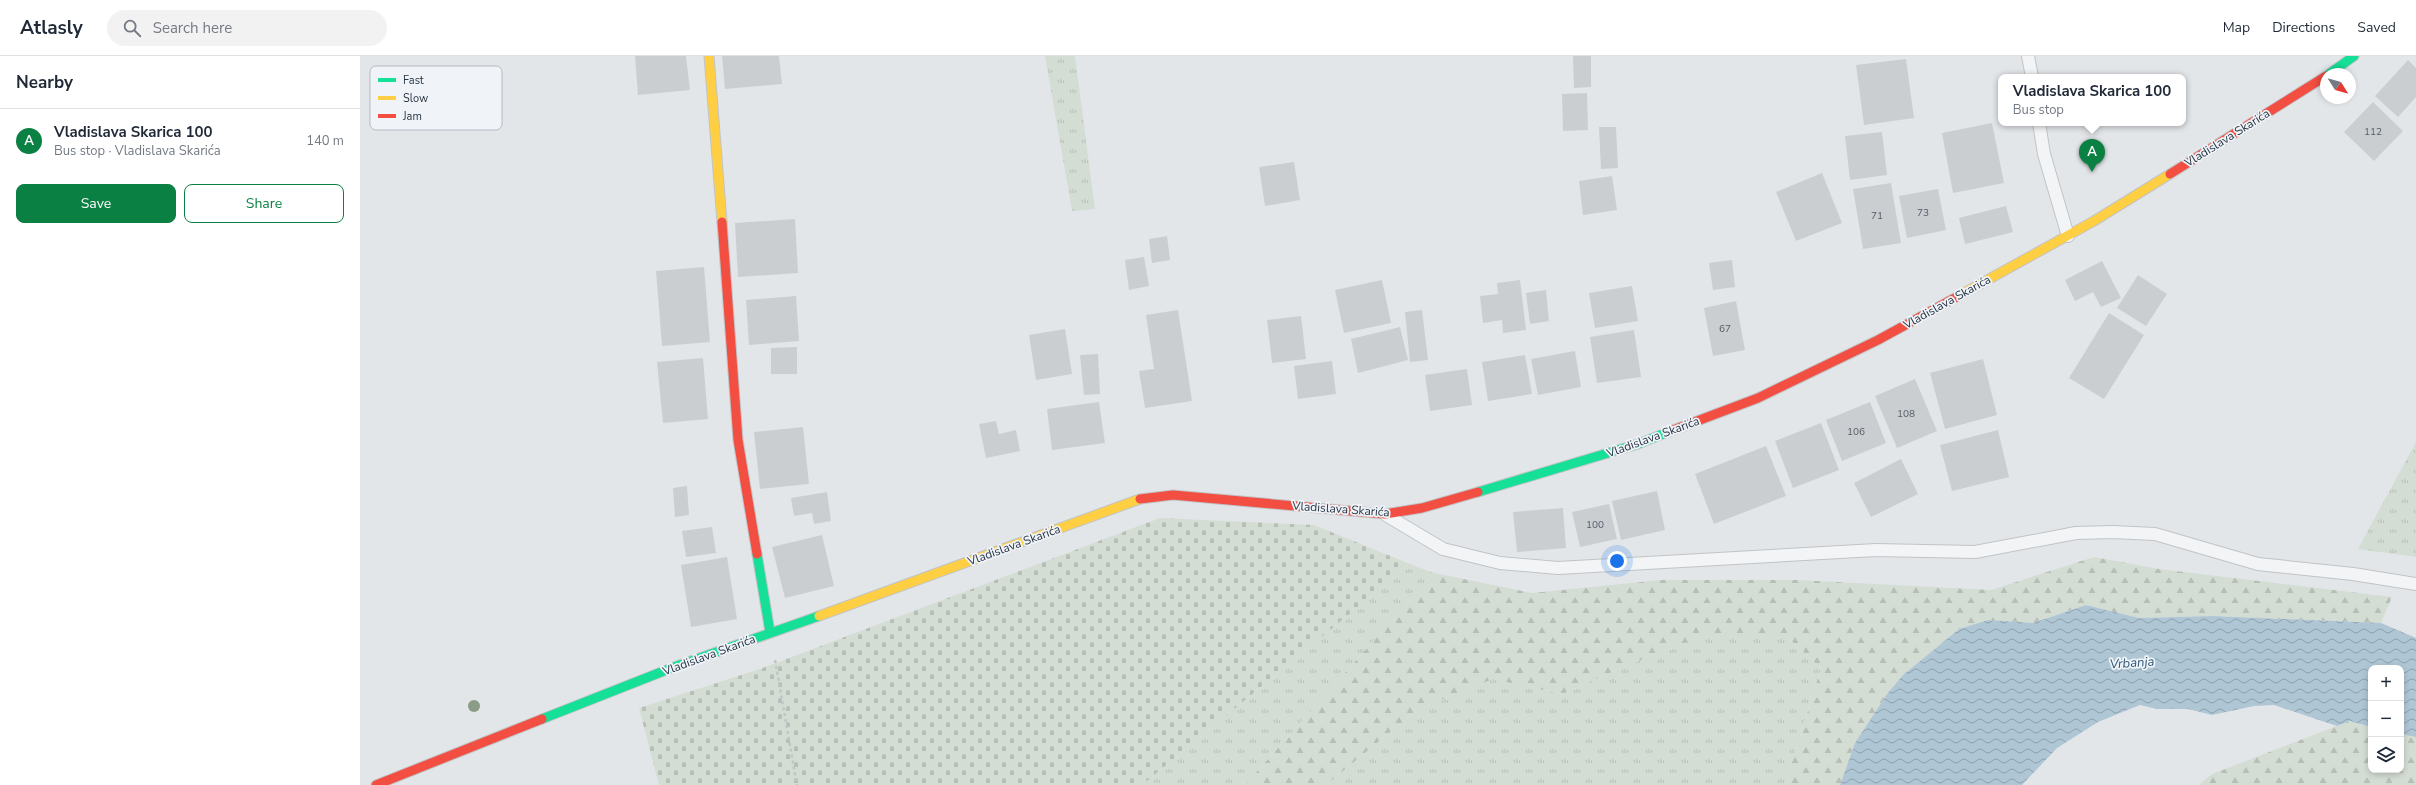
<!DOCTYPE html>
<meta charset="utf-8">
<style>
body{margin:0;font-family:"Nunito Sans",sans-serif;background:#f2f2f3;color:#1f2937}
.controls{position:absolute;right:12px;bottom:12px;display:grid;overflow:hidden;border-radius:8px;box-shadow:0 2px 6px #0003}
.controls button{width:36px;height:36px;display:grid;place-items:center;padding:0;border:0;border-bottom:1px solid #e0e1e3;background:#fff;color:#1f2937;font:20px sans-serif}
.compass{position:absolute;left:1960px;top:12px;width:36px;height:36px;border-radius:50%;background:#fff;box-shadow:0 2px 6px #0003;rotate:127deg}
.you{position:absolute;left:1257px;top:505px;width:14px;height:14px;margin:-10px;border:3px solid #fff;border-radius:50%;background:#1a73e8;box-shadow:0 0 0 6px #1a73e833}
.badge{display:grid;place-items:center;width:26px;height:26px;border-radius:50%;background:#0b8043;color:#fff;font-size:13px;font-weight:700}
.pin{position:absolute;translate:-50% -33px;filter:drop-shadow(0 1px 2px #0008)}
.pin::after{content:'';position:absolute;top:21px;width:14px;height:12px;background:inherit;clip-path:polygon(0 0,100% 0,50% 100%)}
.popup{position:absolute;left:1638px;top:18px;width:188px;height:52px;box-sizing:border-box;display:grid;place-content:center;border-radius:8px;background:#fff;filter:drop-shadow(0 1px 3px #0005);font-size:13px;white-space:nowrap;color:#747a83}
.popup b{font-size:15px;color:#1f2937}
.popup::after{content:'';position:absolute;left:50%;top:100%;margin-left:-8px;border:8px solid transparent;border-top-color:#fff}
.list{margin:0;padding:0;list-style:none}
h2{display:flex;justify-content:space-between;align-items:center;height:52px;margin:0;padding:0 16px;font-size:17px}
h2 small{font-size:13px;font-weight:400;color:#747a83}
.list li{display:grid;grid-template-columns:26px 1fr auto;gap:12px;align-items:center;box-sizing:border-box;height:64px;padding:0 16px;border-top:1px solid #e0e1e3}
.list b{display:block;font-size:15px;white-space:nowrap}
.list p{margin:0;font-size:13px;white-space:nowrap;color:#747a83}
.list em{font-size:13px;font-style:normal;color:#747a83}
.actions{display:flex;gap:8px;padding:12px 16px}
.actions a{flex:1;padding:9px 0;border:1px solid #0b8043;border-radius:8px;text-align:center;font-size:14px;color:#0b8043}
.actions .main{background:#0b8043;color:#fff}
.icon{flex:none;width:22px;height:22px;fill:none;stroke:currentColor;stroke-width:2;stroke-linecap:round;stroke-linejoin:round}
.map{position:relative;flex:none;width:2056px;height:729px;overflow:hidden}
header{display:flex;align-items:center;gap:24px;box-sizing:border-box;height:56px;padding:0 20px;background:#fff;border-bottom:1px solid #e0e1e3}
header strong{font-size:19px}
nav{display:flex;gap:22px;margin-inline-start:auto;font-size:14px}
.search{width:280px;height:36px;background:#f2f2f3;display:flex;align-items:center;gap:10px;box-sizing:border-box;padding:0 14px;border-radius:22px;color:#747a83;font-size:15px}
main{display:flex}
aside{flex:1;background:#fff}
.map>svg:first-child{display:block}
.grass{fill:url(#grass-tufts)}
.forest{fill:url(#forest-firs)}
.cemetery{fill:url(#cemetery-stones)}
.water{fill:url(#water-waves)}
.building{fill:#cbced1}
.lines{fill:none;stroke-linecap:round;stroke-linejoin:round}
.lane-casing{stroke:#c1c4c7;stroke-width:14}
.fast-casing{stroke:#c1c4c7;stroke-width:11}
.slow-casing{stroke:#c1c4c7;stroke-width:11}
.jam-casing{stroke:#c1c4c7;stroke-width:11}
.path{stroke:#c1c5c8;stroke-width:2.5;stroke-dasharray:3 3;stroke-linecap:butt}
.lane{stroke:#f2f4f5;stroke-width:12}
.fast{stroke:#16e098;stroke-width:9}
.slow{stroke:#ffcf43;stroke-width:9}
.jam{stroke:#f24e42;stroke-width:9}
.tree{fill:#8a9c85}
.labels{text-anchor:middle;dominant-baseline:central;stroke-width:3.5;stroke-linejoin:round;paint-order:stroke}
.number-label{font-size:10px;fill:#515c68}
.street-label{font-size:12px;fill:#273544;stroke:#f0f4f8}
.water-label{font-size:13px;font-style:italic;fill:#2e597b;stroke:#f0f4f8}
.key{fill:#f0f4f8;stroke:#b4bbc2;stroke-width:1}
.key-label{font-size:11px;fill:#273544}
</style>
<header>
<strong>Atlasly</strong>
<div class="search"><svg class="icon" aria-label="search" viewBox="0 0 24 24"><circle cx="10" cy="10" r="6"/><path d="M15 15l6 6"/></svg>Search here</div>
<nav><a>Map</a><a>Directions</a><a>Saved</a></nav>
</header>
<main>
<aside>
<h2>Nearby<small></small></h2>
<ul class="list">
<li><span class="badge">A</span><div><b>Vladislava Skarica 100</b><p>Bus stop · Vladislava Skarića</p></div><em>140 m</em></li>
</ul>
<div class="actions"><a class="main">Save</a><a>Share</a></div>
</aside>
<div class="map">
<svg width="2056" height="729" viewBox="0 0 2056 729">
<defs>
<pattern id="grass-tufts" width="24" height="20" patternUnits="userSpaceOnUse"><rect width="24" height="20" fill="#d4ddd3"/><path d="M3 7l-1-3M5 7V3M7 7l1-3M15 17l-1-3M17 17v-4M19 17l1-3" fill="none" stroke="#b6beb6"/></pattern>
<pattern id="forest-firs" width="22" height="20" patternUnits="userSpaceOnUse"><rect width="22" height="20" fill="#d4ddd3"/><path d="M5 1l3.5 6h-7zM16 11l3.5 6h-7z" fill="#b6beb6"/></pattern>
<pattern id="cemetery-stones" width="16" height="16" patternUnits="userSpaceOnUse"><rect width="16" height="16" fill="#d4ddd3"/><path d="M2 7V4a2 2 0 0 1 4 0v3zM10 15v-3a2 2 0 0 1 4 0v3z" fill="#b6beb6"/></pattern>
<pattern id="water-waves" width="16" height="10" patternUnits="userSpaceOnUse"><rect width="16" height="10" fill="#afc6d5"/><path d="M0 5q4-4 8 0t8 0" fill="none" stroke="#8ea2ae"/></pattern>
</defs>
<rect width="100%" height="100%" fill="#e3e6e9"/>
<!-- grass -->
<path class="grass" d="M685 0H715L735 153 712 155Z
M2056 386V501L1998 493Z
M1050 508 1074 517 885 729H782Z
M1343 580H1426L1461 612 1425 729H966L1058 653 1133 623 1202 638 1270 608Z"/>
<!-- forest -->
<path class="forest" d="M1734 501 1799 513 2032 541 2021 567 1853 560 1779 562 1726 549 1673 567 1628 564 1599 573 1543 619 1527 638 1495 687 1480 729H1425L1461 612 1426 580H1343L1270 608 1202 638 1133 623 1058 653 966 729H885L1074 517 1172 537 1301 524H1438L1631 534Z
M1990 665 2011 671V714H2041V678L2056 681V729H1839L1852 718Z"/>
<!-- cemetery -->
<path class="cemetery" d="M800 462 954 469 1050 508 782 729H299L279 652 400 613Z"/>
<!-- water -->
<path class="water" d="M1726 549 1779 562 1853 560 2021 567 2056 582V681L2041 678V612H2011V671L1990 665 1977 670 1914 649 1894 650 1852 659 1828 653H1797L1780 649 1738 666 1697 692 1662 729H1480L1495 687 1527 638 1543 619 1599 573 1628 564 1673 567Z"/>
<!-- building -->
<path class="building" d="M275 0H326L330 34 278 39Z
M362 0H419L422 28 365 33Z
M1213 0H1231V31L1214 32Z
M1546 3 1554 62 1504 69 1496 9Z
M2048 4 2056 12V41L2038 61 2015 40Z
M1227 37 1228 74 1203 75 1202 38Z
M2013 46 2043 75 2014 105 1984 76Z
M1632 67 1644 127 1593 137 1582 77Z
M1239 71H1256L1258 112 1241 113Z
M1522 76 1527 119 1490 124 1485 80Z
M934 106 940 144 905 150 899 111Z
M1462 117 1482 167 1436 185 1416 136Z
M1252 120 1257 154 1223 159 1219 125Z
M1531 127 1541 187 1503 193 1493 133Z
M1578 133 1586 174 1547 182 1539 140Z
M1646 150 1653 176 1605 188 1599 162Z
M435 163 438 217 378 221 375 167Z
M807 180 810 204 792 207 789 183Z
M784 201 789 230 769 234 765 204Z
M1372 204 1375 231 1353 234 1349 207Z
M1742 205 1761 242 1741 251 1733 236 1715 245 1705 224Z
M344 211 350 286 302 290 296 215Z
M1778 219 1807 238 1786 270 1757 252Z
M1022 224 1031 267 984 277 975 234Z
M1160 224 1166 274 1143 277 1142 264 1123 267 1120 240 1138 238 1137 227Z
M1272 230 1278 265 1235 272 1229 237Z
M1186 234 1189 265 1170 268 1166 237Z
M436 240 439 285 389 289 386 244Z
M1376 245 1385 294 1353 300 1344 252Z
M818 254 832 345 785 352 779 315 794 313 786 259Z
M1062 254 1068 304 1050 306 1045 256Z
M1749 257 1784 279 1744 343 1709 322Z
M941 260 946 303 912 307 907 264Z
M1040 271 1048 304 998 317 991 283Z
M705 273 712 318 676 324 669 279Z
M1274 274 1281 321 1237 327 1230 281Z
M437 291V318H411V292Z
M1215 295 1221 331 1178 339 1171 303Z
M738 298 740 338 724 339 720 299Z
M1165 299 1172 338 1128 345 1122 306Z
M343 302 348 363 303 367 297 306Z
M1623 303 1637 359 1585 373 1570 317Z
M972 305 976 338 938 343 934 310Z
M1107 313 1112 349 1070 355 1065 319Z
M1555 323 1577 375 1537 392 1515 340Z
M739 346 745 387 692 394 687 353Z
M1510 346 1526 387 1482 405 1466 364Z
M636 365 639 378 656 374 660 395 626 402 619 368Z
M1461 367 1479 414 1433 432 1415 385Z
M443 371 449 428 400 433 394 376Z
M1638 374 1649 421 1592 435 1580 389Z
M1406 390 1426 440 1354 468 1335 418Z
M1541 403 1558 438 1511 461 1494 427Z
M327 430 329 459 315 461 313 432Z
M1297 435 1305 474 1261 484 1252 445Z
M467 436 471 465 454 468 452 457 434 460 431 442Z
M1249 448 1257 483 1220 491 1212 456Z
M1203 452 1206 492 1157 496 1153 456Z
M352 471 356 497 326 501 322 475Z
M462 479 474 530 425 542 412 491Z
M367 501 377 563 331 571 321 509Z"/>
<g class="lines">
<!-- lane casing -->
<g class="lane-casing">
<path id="lane" d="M1668 0 1672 21
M1679 67 1684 98 1708 180
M1026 459 1083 493 1140 507 1198 512 1516 494 1615 496 1716 477 1753 476 1795 478 1898 508 1993 518 2056 528"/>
</g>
<!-- fast casing -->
<g class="fast-casing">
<path id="fast" d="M1969 18 1994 0
M1118 436 1278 388 1308 376
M397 498 410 576
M182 663 314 611 459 560"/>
</g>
<!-- slow casing -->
<g class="slow-casing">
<path id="slow" d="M349 0 362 166
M1602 238 1734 165 1810 118
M459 560 780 443"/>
</g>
<!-- jam casing -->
<g class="jam-casing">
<path id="jam" d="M1810 118 1966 20
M362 166 378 384 397 498
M1308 376 1398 342 1518 284 1602 238
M780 443 813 439 1025 458 1062 452 1118 436
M16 729 182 663"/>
</g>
<!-- path -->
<path class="path" d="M415 604 437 729"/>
<!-- lane -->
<use href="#lane" class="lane"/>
<!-- fast -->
<use href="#fast" class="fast"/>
<!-- slow -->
<use href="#slow" class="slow"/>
<!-- jam -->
<use href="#jam" class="jam"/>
</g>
<!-- trees -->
<circle class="tree" cx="114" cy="650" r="6"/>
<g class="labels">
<!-- number labels -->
<g class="number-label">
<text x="2013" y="76">112</text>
<text x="1563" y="157">73</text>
<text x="1517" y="160">71</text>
<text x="1365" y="273">67</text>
<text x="1546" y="358">108</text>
<text x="1496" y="376">106</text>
<text x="1235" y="469">100</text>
</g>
<!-- street labels -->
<g class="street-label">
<text transform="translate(1867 82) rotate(-32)">Vladislava Skarića</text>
<text transform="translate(1587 246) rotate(-29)">Vladislava Skarića</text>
<text transform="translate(1293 381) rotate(-20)">Vladislava Skarića</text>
<text transform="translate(981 453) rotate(4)">Vladislava Skarića</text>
<text transform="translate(654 489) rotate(-20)">Vladislava Skarića</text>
<text transform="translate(349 599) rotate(-20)">Vladislava Skarića</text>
</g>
<!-- water labels -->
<g class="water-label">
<text transform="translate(1772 607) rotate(-4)">Vrbanja</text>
</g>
</g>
<!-- legend -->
<rect x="10" y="10" width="132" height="64" rx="6" class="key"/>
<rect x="18" y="22" width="18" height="4" fill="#16e098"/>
<rect x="18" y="40" width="18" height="4" fill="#ffcf43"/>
<rect x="18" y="58" width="18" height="4" fill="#f24e42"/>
<g class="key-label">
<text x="43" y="28">Fast</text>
<text x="43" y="46">Slow</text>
<text x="43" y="64">Jam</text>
</g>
</svg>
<div class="controls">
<button>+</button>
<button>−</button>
<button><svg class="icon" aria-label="layers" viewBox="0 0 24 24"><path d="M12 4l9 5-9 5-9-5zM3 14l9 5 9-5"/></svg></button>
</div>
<svg class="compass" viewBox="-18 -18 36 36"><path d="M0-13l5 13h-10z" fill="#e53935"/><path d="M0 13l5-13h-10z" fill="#747a83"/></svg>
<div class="you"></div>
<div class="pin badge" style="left:1732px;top:116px">A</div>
<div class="popup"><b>Vladislava Skarica 100</b>Bus stop</div>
</div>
</main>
